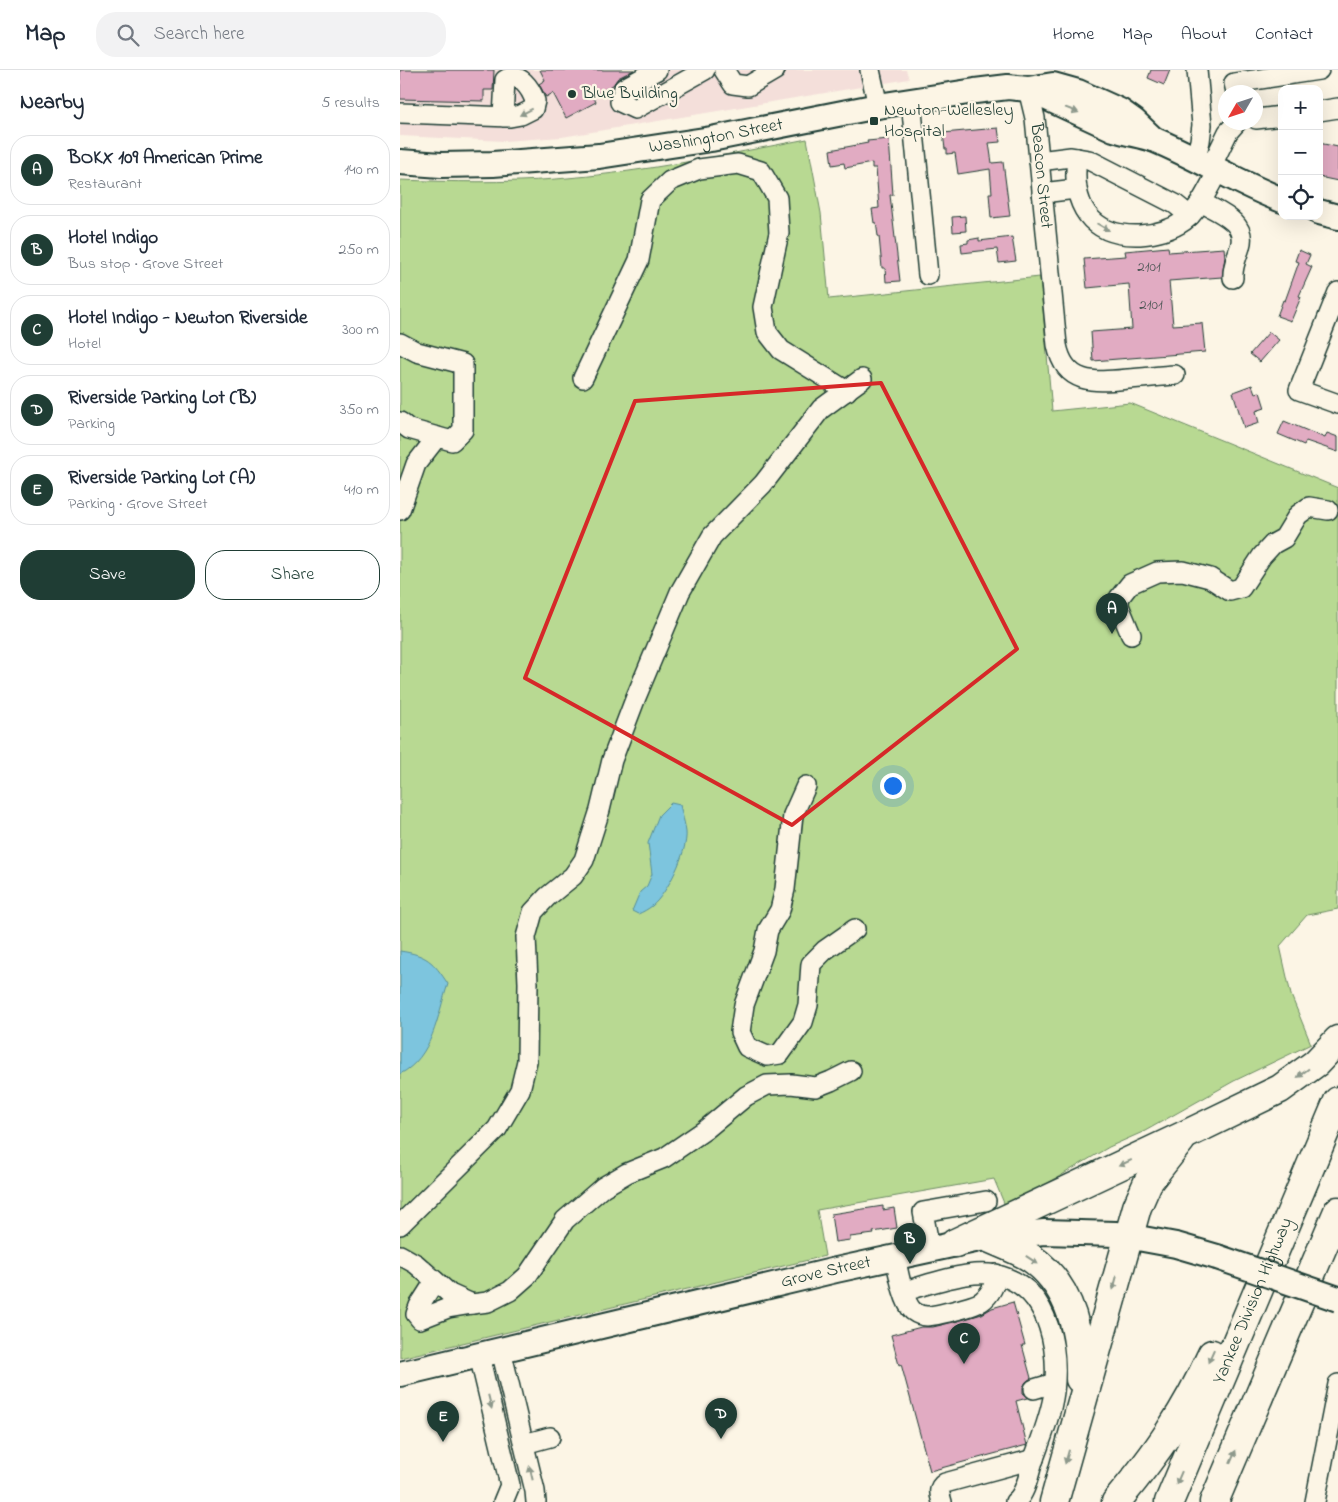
<!DOCTYPE html>
<meta charset="utf-8">
<style>
body{margin:0;font-family:"Indie Flower",sans-serif;background:#f2f2f3;color:#1f2937}
.controls{position:absolute;right:15px;top:15px;display:grid;overflow:hidden;border-radius:10px;box-shadow:0 5px 20px #0002}
.controls button{width:45px;height:45px;display:grid;place-items:center;padding:0;border:0;border-bottom:1px solid #e0e1e3;background:#fff;color:#1f2937;font:25px sans-serif}
.compass{position:absolute;left:818px;top:15px;width:45px;height:45px;border-radius:50%;background:#fff;box-shadow:0 5px 20px #0002;rotate:231deg}
.you{position:absolute;left:492px;top:715px;width:18px;height:18px;margin:-12px;border:4px solid #fff;border-radius:50%;background:#1a73e8;box-shadow:0 0 0 8px #1a73e833}
.badge{display:grid;place-items:center;width:32px;height:32px;border-radius:50%;background:#1f3d34;color:#fff;font-size:16px;font-weight:700}
.pin{position:absolute;translate:-50% -41px;filter:drop-shadow(0 1px 2px #0008)}
.pin::after{content:'';position:absolute;top:26px;width:18px;height:15px;background:inherit;clip-path:polygon(0 0,100% 0,50% 100%)}
.list{margin:0;padding:0;list-style:none}
h2{display:flex;justify-content:space-between;align-items:center;height:65px;margin:0;padding:0 20px;font-size:21px}
h2 small{font-size:16px;font-weight:400;color:#747a83}
.list li{display:grid;grid-template-columns:32px 1fr auto;gap:15px;align-items:center;box-sizing:border-box;height:70px;margin:0 10px 10px;padding:0 10px;border:1px solid #e0e1e3;border-radius:20px}
.list b{display:block;font-size:19px;white-space:nowrap}
.list p{margin:0;font-size:16px;white-space:nowrap;color:#747a83}
.list em{font-size:16px;font-style:normal;color:#747a83}
.actions{display:flex;gap:10px;padding:15px 20px}
.actions a{flex:1;padding:11px 0;border:1px solid #1f3d34;border-radius:20px;text-align:center;font-size:18px;color:#1f3d34}
.actions .main{background:#1f3d34;color:#fff}
.icon{flex:none;width:28px;height:28px;fill:none;stroke:currentColor;stroke-width:2;stroke-linecap:round;stroke-linejoin:round}
.map{position:relative;flex:none;width:938px;height:1432px;overflow:hidden}
header{display:flex;align-items:center;gap:30px;box-sizing:border-box;height:70px;padding:0 25px;background:#fff;border-bottom:1px solid #e0e1e3}
header strong{font-size:24px}
nav{display:flex;gap:28px;margin-inline-start:auto;font-size:18px}
.search{width:350px;height:45px;background:#f2f2f3;display:flex;align-items:center;gap:12px;box-sizing:border-box;padding:0 18px;border-radius:20px;color:#747a83;font-size:19px}
main{display:flex}
aside{flex:1;background:#fff}
.map>svg:first-child{display:block}
.built{fill:#f4dfda}
.green{fill:#b8d992;stroke:#6c8b63}
.water{fill:#7dc5de;stroke:#578f9a}
.building{fill:#e1abc2;stroke:#1f3d34}
.lines{fill:none;stroke-linecap:round;stroke-linejoin:round}
.minor-casing{stroke:#1f3d34;stroke-width:22}
.major-casing{stroke:#1f3d34;stroke-width:28}
.highway-casing{stroke:#1f3d34;stroke-width:31}
.minor{stroke:#fcf5e5;stroke-width:19}
.major{stroke:#fcf5e5;stroke-width:24}
.highway{stroke:#fcf5e5;stroke-width:28}
.major-bridge-casing{stroke:#1f3d34;stroke-width:28;stroke-linecap:butt}
.major-bridge{stroke:#fcf5e5;stroke-width:24}
.oneway{fill:#8e998c}
.marked{fill:none;stroke:#d62828;stroke-width:4;stroke-linejoin:round}
.poi-dot{fill:#1f3d34;stroke:#fcf5e5;stroke-width:2}
.labels{text-anchor:middle;dominant-baseline:central;stroke-width:4.5;stroke-linejoin:round;paint-order:stroke}
.number-label{font-size:15px;fill:#505858}
.poi-label{font-size:18px;fill:#1f3d34;stroke:#fcf5e5;text-anchor:start}
.street-label{font-size:18px;fill:#1f3d34;stroke:#fcf5e5}
</style>
<header>
<strong>Map</strong>
<div class="search"><svg class="icon" aria-label="search" viewBox="0 0 24 24"><circle cx="10" cy="10" r="6"/><path d="M15 15l6 6"/></svg>Search here</div>
<nav><a>Home</a><a>Map</a><a>About</a><a>Contact</a></nav>
</header>
<main>
<aside>
<h2>Nearby<small>5 results</small></h2>
<ul class="list">
<li><span class="badge">A</span><div><b>BOKX 109 American Prime</b><p>Restaurant</p></div><em>140 m</em></li>
<li><span class="badge">B</span><div><b>Hotel Indigo</b><p>Bus stop · Grove Street</p></div><em>250 m</em></li>
<li><span class="badge">C</span><div><b>Hotel Indigo - Newton Riverside</b><p>Hotel</p></div><em>300 m</em></li>
<li><span class="badge">D</span><div><b>Riverside Parking Lot (B)</b><p>Parking</p></div><em>350 m</em></li>
<li><span class="badge">E</span><div><b>Riverside Parking Lot (A)</b><p>Parking · Grove Street</p></div><em>410 m</em></li>
</ul>
<div class="actions"><a class="main">Save</a><a>Share</a></div>
</aside>
<div class="map">
<svg width="938" height="1432" viewBox="0 0 938 1432">
<rect width="100%" height="100%" fill="#fcf5e5"/>
<filter id="ink" filterUnits="userSpaceOnUse"><feTurbulence type="fractalNoise" baseFrequency=".02" numOctaves="2"/><feDisplacementMap in="SourceGraphic" scale="10" xChannelSelector="R" yChannelSelector="G"/><feConvolveMatrix kernelMatrix="1 2 1 2 8 2 1 2 1" color-interpolation-filters="sRGB"/></filter>
<g filter="url(#ink)">
<!-- built -->
<path class="built" d="M0 0H506L509 9 162 67 104 71 0 66Z"/>
<!-- green -->
<path class="green" d="M407 69 421 143 429 229 640 207 652 341 730 333 938 418V839L907 845 880 876 891 925 911 974 834 1011 745 1061 709 1077 606 1138 594 1109 417 1140 425 1186 0 1288V110C52 112 104 113 156 109 240 103 324 85 407 69Z"/>
<!-- water -->
<path class="water" d="M271 733 280 735C282 744 285 753 286 762 288 781 267 824 252 836 248 839 243 842 238 844L232 841 240 822 247 816 252 804 248 773 259 745Z
M0 881C27 885 33 891 48 914 37 946 33 987 0 1004Z"/>
<!-- building -->
<path class="building" d="M0 0H94L93 20H84V31L0 29Z
M140 0H234L218 8 213 15 193 26 196 32 166 48 153 23 146 27 139 14 145 10Z
M751 0H770L764 15 748 8Z
M598 58 600 72 589 73 592 93 603 92 610 146 591 148 589 123H592L590 99 558 104 555 83 547 84V79H545L543 63Z
M489 69 493 125H490L500 211 486 212 485 198H482L479 166H478L476 152 474 153 472 139 479 138 476 98H472V93L445 98 444 93 432 95 430 80 468 73 467 71Z
M919 73 938 77V111L919 107Z
M565 146 566 161 553 162 552 147Z
M612 167 616 191 599 193 597 179 562 183 561 174 568 173V170L579 168V171Z
M768 177 769 182 824 178 825 187 822 207 769 211 773 255 802 253 805 282 693 291 691 262 732 259 729 214 687 218 684 189 726 186 725 181Z
M899 180 910 185 906 194 912 197 899 226 901 227 891 251 877 246 883 230 885 231 899 192 895 191Z
M869 262 879 270 860 292 850 284Z
M852 315 855 323 860 322 865 338 856 341 859 353 844 358 833 322Z
M884 351 925 368 927 363 938 367V382L906 371 904 375 878 364Z
M483 1136V1140L494 1138 497 1158 473 1162 474 1164 450 1167V1170L435 1172 431 1144Z
M613 1232 625 1275H622L631 1308 626 1312 623 1317V1323L627 1328 616 1331 627 1375 530 1401 501 1294 499 1295 491 1265 521 1257H533L558 1251 582 1244 592 1238Z"/>
<g class="lines">
<!-- minor casing -->
<g class="minor-casing">
<g id="minor">
<path d="M257 0 224 18 220 32 235 39 305 0"/>
<path d="M324 0 333 14 348 16 375 0"/>
<path d="M470 0 478 36"/>
<path id="s1" d="M628 19 635 48 657 275C665 316 696 312 728 309 744 308 759 306 775 305"/>
<path d="M836 22 834 13 919 0"/>
<path d="M511 31 528 205"/>
<path d="M919 41 938 38"/>
<path d="M0 43 110 47 121 45 133 39 135 31C131 19 119 0 105 10L103 47"/>
<path d="M856 49 882 46"/>
<path d="M677 88C671 134 690 167 740 165 755 164 771 160 784 151 800 139 808 118 818 101"/>
<path d="M795 90 800 71 802 55 797 0"/>
<path d="M639 91 671 87 689 90 775 134 790 146"/>
<path d="M811 97 828 62 837 52"/>
<path d="M642 123 676 119"/>
<path d="M801 132C818 142 848 152 840 177 837 187 832 197 833 208"/>
<path d="M938 222 899 320 938 334"/>
<path d="M0 273 17 282 63 294V360L52 371 9 359 0 352"/>
<path d="M183 308 239 190 250 130 270 111 299 99 338 94 361 101 377 128 379 163 363 237 367 262 381 280 447 321"/>
<path d="M0 440 16 394 37 367"/>
<path d="M731 565 719 536V528L730 514 757 502 783 501 810 508 830 521 841 518 862 486 873 474 884 468 898 445 909 437 928 440"/>
<path d="M406 716 393 745 385 819 380 840 368 860 364 881 344 935 340 962 347 977 367 986 380 984 403 952 408 935 411 894 425 880 455 859"/>
<path d="M0 1155 97 1059 120 1020 127 991 128 913 126 867 133 842 147 827 173 806 184 790 200 740 212 690 236 627 280 522 312 466 363 414 421 339 462 309"/>
<path d="M530 1179 523 1142 586 1131"/>
<path d="M0 1185 16 1194 50 1224 72 1234 88 1232 110 1221 127 1206 165 1150 203 1117 227 1103 264 1088 305 1060 346 1026 367 1015 391 1014 416 1017 431 1011 451 1001"/>
<path d="M495 1186C498 1200 503 1232 513 1241 517 1244 522 1246 527 1246 535 1246 576 1236 582 1231 590 1225 596 1214 596 1204"/>
<path d="M35 1211 19 1236 16 1244 20 1249 48 1238 72 1234"/>
<path d="M504 1221C535 1213 576 1196 607 1208 650 1224 659 1282 654 1322 651 1345 641 1369 633 1391 629 1403 626 1424 615 1432"/>
<path d="M101 1280 135 1421 136 1432"/>
<path d="M79 1285 110 1415 103 1432"/>
<path d="M634 1319 654 1313"/>
<path d="M124 1374 150 1367"/>
<path d="M542 1432C540 1425 537 1418 545 1413L634 1389"/>
<path d="M915 1432 938 1314"/>
</g>
</g>
<!-- major casing -->
<g class="major-casing">
<g id="major">
<path d="M628 19 714 59C728 64 743 65 755 70 798 88 838 113 882 130"/>
<path id="s2" d="M0 92 41 95 93 94 199 86 311 69 478 36 575 21 608 17 628 19 653 15 678 22 720 41 734 51 753 69"/>
<path d="M919 142 938 147"/>
<path id="s3" d="M0 1304 436 1200 584 1168 644 1162 716 1164 776 1175 817 1187"/>
</g>
</g>
<!-- highway casing -->
<g class="highway-casing">
<g id="highway">
<path d="M588 1168C602 1174 618 1180 631 1188 671 1216 681 1262 680 1309"/>
<path d="M555 1173 785 1065 880 1019 916 993 938 970"/>
<path d="M654 1432 737 1137 748 1112 781 1070"/>
<path d="M716 1432C757 1383 785 1343 812 1284"/>
<path id="s4" d="M769 1432 938 1031"/>
<path d="M814 1432 938 1141"/>
</g>
</g>
<!-- minor -->
<use href="#minor" class="minor"/>
<!-- major -->
<use href="#major" class="major"/>
<!-- highway -->
<use href="#highway" class="highway"/>
<!-- major-bridge casing -->
<g class="major-bridge-casing">
<path id="major-bridge" d="M817 1187 938 1229"/>
</g>
<!-- major-bridge -->
<use href="#major-bridge" class="major-bridge"/>
</g>
<!-- one-way arrows -->
<defs><path id="oneway-solid" d="M-6-.8H1V-3.2L6.5 0L1 3.2V.8H-6Z" transform="scale(1.25)"/></defs>
<g class="oneway">
<use href="#oneway-solid" transform="translate(672 40) rotate(21)"/>
<use href="#oneway-solid" transform="translate(126 42) rotate(153)"/>
<use href="#oneway-solid" transform="translate(703 157) rotate(30)"/>
<use href="#oneway-solid" transform="translate(903 1003) rotate(143)"/>
<use href="#oneway-solid" transform="translate(725 1093) rotate(155)"/>
<use href="#oneway-solid" transform="translate(632 1190) rotate(34)"/>
<use href="#oneway-solid" transform="translate(715 1213) rotate(105)"/>
<use href="#oneway-solid" transform="translate(811 1286) rotate(114)"/>
<use href="#oneway-solid" transform="translate(90 1332) rotate(76)"/>
<use href="#oneway-solid" transform="translate(667 1387) rotate(106)"/>
<use href="#oneway-solid" transform="translate(833 1387) rotate(-67)"/>
<use href="#oneway-solid" transform="translate(131 1403) rotate(-103)"/>
<use href="#oneway-solid" transform="translate(779 1408) rotate(113)"/>
</g>
</g>
<!-- marked area -->
<path class="marked" d="M481 313 617 579 392 755 125 608 235 331Z"/>
<!-- markers -->
<g class="poi-dot">
<circle cx="172" cy="24" r="5"/>
<rect x="469" y="46" width="10" height="10" rx="2.5"/>
</g>
<g class="labels">
<!-- number labels -->
<g class="number-label">
<text x="749" y="197">2101</text>
<text x="751" y="235">2101</text>
</g>
<!-- poi labels -->
<g class="poi-label">
<text x="182" y="24">Blue Building</text>
<text x="484" y="41">Newton-Wellesley<tspan x="484" dy="21">Hospital</tspan></text>
</g>
<!-- street labels -->
<g class="street-label">
<text stroke="none"><textPath href="#s2" startOffset="318">Washington Street</textPath></text>
<text stroke="none"><textPath href="#s1" startOffset="88">Beacon Street</textPath></text>
<text stroke="none"><textPath href="#s3" startOffset="438">Grove Street</textPath></text>
<text stroke="none"><textPath href="#s4" startOffset="218">Yankee Division Highway</textPath></text>
</g>
</g>
</svg>
<div class="controls">
<button>+</button>
<button>−</button>
<button><svg class="icon" aria-label="locate" viewBox="0 0 24 24"><circle cx="12" cy="12" r="6"/><path d="M12 2v4M12 18v4M2 12h4M18 12h4"/></svg></button>
</div>
<svg class="compass" viewBox="-18 -18 36 36"><path d="M0-13l5 13h-10z" fill="#e53935"/><path d="M0 13l5-13h-10z" fill="#747a83"/></svg>
<div class="you"></div>
<div class="pin badge" style="left:712px;top:564px">A</div>
<div class="pin badge" style="left:510px;top:1194px">B</div>
<div class="pin badge" style="left:564px;top:1294px">C</div>
<div class="pin badge" style="left:321px;top:1369px">D</div>
<div class="pin badge" style="left:43px;top:1372px">E</div>
</div>
</main>
